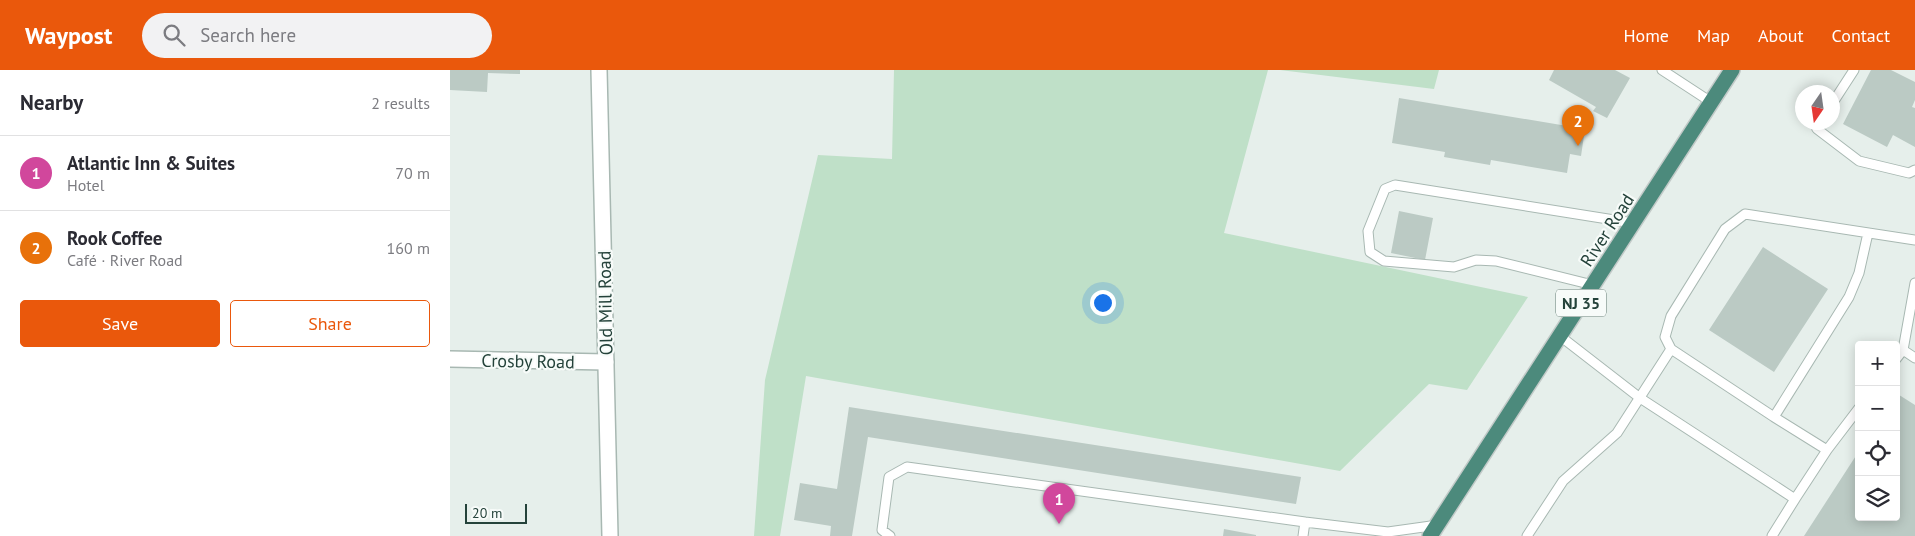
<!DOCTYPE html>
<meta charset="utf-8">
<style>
body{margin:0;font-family:"PT Sans",sans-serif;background:#f2f2f3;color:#2b2b33}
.controls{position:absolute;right:15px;bottom:15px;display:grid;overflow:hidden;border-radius:5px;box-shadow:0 2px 12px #0003}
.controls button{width:45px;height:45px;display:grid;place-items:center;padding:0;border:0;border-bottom:1px solid #e1e1e2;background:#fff;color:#2b2b33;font:25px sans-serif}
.compass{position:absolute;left:1345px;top:15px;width:45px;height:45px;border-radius:50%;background:#fff;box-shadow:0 2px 12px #0003;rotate:193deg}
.scale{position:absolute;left:15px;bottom:12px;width:62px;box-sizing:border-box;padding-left:5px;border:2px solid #24423a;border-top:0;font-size:14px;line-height:18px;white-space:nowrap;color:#24423a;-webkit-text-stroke:4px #f7fbf9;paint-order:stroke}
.you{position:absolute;left:652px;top:232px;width:18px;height:18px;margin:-12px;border:4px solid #fff;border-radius:50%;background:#1a73e8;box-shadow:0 0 0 8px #1a73e833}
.badge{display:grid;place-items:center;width:32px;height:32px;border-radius:50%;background:#ea580c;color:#fff;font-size:16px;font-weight:700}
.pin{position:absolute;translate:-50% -41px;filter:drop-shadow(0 1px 2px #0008)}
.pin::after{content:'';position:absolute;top:26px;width:18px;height:15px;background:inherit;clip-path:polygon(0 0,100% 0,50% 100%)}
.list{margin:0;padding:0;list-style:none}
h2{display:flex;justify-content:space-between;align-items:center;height:65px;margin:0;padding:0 20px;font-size:21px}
h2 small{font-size:16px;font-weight:400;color:#7c7c81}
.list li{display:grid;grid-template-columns:32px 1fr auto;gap:15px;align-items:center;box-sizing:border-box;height:75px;padding:0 20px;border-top:1px solid #e1e1e2}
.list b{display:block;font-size:19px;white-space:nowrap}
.list p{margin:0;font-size:16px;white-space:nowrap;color:#7c7c81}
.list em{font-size:16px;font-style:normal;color:#7c7c81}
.actions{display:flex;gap:10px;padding:15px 20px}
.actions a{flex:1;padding:11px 0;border:1px solid #ea580c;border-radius:5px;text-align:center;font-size:18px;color:#ea580c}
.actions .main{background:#ea580c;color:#fff}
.icon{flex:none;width:28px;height:28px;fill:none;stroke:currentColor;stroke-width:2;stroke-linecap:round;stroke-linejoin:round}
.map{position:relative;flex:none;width:1465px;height:466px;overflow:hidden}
header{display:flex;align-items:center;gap:30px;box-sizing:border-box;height:70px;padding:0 25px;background:#ea580c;color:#fff}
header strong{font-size:24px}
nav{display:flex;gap:28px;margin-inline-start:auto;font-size:18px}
.search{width:350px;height:45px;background:#f2f2f3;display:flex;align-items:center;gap:12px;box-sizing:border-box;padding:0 18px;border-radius:28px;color:#7c7c81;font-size:19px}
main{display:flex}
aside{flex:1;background:#fff}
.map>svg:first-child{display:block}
.green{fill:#bfe0c8}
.building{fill:#bbcac4}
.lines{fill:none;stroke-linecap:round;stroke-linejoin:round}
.service-casing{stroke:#a8b8b2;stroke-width:11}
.minor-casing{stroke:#a8b8b2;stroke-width:18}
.tertiary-casing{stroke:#a8b8b2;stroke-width:18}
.trunk-casing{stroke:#c2cac8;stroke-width:18}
.service{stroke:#fff;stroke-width:9}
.minor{stroke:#fff;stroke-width:15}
.tertiary{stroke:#fff;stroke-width:15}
.trunk{stroke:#4c8a7c;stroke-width:15}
.labels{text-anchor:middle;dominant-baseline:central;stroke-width:4.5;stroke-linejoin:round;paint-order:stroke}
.shield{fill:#f7fbf9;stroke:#637a73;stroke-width:1}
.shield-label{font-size:16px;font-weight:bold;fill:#24423a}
.street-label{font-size:18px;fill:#24423a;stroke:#f7fbf9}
</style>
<header>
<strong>Waypost</strong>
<div class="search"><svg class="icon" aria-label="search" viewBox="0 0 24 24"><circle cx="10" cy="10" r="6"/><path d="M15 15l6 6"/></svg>Search here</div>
<nav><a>Home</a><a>Map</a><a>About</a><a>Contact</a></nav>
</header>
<main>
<aside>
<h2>Nearby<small>2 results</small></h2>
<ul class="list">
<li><span class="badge" style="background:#d1479c">1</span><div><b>Atlantic Inn &amp; Suites</b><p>Hotel</p></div><em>70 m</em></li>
<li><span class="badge" style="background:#e8710a">2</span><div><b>Rook Coffee</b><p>Café · River Road</p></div><em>160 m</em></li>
</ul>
<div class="actions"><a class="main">Save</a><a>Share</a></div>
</aside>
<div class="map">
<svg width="1465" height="466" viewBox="0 0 1465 466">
<rect width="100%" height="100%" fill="#e6efeb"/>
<!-- green -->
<path class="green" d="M444 0H818L774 163 1078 227 1017 320 979 314 890 401 356 306 330 466H304L315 310 368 85 442 89Z
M830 0H989L984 19Z"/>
<!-- building -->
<path class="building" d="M0 0H70V4L38 3 37 22 0 20Z
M1104 0H1165L1180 8 1157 48 1143 41 1146 37 1099 10Z
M1421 0H1441L1465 12V30L1462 37 1465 38V77L1443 65 1437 77 1393 54Z
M949 28 1135 59 1131 86 1120 84 1117 103 1041 90 1040 95 994 87 995 82 942 73Z
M949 141 983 148 975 190 941 183Z
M1313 177 1378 219 1324 302 1259 260Z
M1446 323 1465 335V466H1354L1409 381V447H1446Z
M399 337 851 407 846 434 418 367 402 466H380L381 456 344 450 350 413 387 419Z
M774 459 806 465V466H773Z"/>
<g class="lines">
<!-- service casing -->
<g class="service-casing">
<path id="service" d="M1212 0 1261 32
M1382 34 1404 0
M1371 52 1367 59 1409 91 1459 103 1465 100
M1465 213 1453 280 1465 288
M1143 215 1046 191 1026 190 1004 197 934 191 920 182 918 161 935 119 945 115 1183 153
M1110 266 1190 328 1345 429 1322 466
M1221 279 1324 347 1377 380 1409 338
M1446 289 1453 280
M1324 347 1399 227 1409 203 1418 163
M1345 429 1377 380
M440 466 432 460 439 407 457 397 855 452 938 462 988 455
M853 466 855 452
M1077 466 1113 411 1167 363 1221 279 1215 267 1221 246 1275 159 1295 144 1465 170"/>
</g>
<!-- minor casing -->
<g class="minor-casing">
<path id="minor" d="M0 289 156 292"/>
</g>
<!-- tertiary casing -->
<g class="tertiary-casing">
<path id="tertiary" d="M149 0 160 466"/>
</g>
<!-- trunk casing -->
<g class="trunk-casing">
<path id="trunk" d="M980 466 1282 0"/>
</g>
<!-- service -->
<use href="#service" class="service"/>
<!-- minor -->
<use href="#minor" class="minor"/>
<!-- tertiary -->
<use href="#tertiary" class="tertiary"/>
<!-- trunk -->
<use href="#trunk" class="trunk"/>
</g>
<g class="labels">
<!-- shield labels -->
<rect class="shield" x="1106" y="219.5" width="50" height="27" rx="4"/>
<g class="shield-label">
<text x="1131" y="233">NJ 35</text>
</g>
<!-- street labels -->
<g class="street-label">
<text transform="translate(1157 160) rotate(-57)">River Road</text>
<text transform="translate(155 233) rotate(-91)">Old Mill Road</text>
<text transform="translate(78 291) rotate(1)">Crosby Road</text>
</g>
</g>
</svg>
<div class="controls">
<button>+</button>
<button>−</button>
<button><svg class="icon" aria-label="locate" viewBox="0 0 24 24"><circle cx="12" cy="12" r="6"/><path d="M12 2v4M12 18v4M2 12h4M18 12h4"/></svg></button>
<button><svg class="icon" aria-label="layers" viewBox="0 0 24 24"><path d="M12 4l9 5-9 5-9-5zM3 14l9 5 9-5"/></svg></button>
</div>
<svg class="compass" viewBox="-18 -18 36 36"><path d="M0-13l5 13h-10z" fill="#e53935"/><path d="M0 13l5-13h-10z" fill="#7c7c81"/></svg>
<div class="scale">20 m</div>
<div class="you"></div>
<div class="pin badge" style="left:609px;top:454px;background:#d1479c">1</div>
<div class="pin badge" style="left:1128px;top:76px;background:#e8710a">2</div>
</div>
</main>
